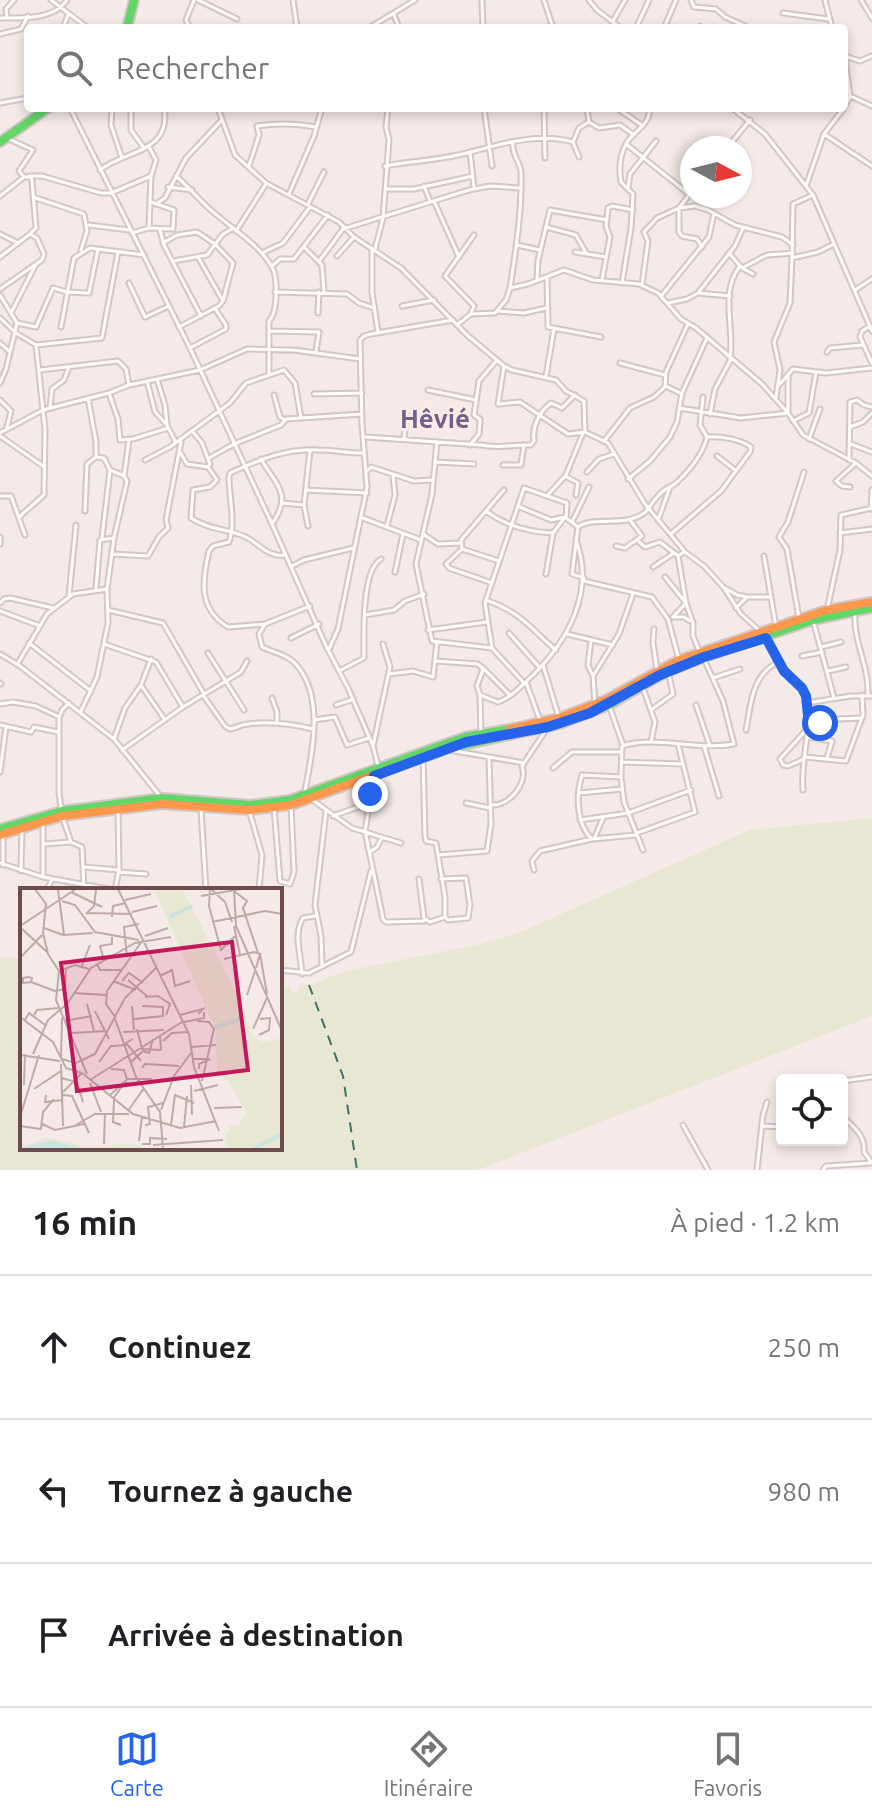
<!DOCTYPE html>
<html lang="fr">
<meta charset="utf-8">
<style>
body{margin:0;font-family:Ubuntu,sans-serif;background:#f6f6f6;color:#202124}
.controls{position:absolute;right:24px;bottom:24px;display:grid;overflow:hidden;border-radius:8px;box-shadow:0 4px 12px #0003}
.controls button{width:72px;height:72px;display:grid;place-items:center;padding:0;border:0;border-bottom:2px solid #e0e0e0;background:#fff;color:#202124;font:40px sans-serif}
.compass{position:absolute;left:680px;top:136px;width:72px;height:72px;border-radius:50%;background:#fff;box-shadow:0 4px 12px #0003;rotate:97deg}
.stop{position:absolute;width:24px;height:24px;margin:-18px;border:6px solid #2563eb;border-radius:50%;background:#fff}
.stop.end{background:#2563eb;border-color:#fff;box-shadow:0 2px 8px #0008}
.list{margin:0;padding:0;list-style:none}
h2{display:flex;justify-content:space-between;align-items:center;height:104px;margin:0;padding:0 32px;font-size:34px}
h2 small{font-size:26px;font-weight:400;color:#757577}
.list li{display:grid;grid-template-columns:52px 1fr auto;gap:24px;align-items:center;box-sizing:border-box;height:144px;padding:0 32px;border-top:2px solid #e0e0e0}
.list b{display:block;font-size:30px;white-space:nowrap}
.list em{font-size:26px;font-style:normal;color:#757577}
.icon{flex:none;width:44px;height:44px;fill:none;stroke:currentColor;stroke-width:2;stroke-linecap:round;stroke-linejoin:round}
.map{position:relative;flex:none;width:872px;height:1170px;overflow:hidden}
.search{position:absolute;background:#fff;box-shadow:0 4px 12px #0003;left:24px;right:24px;top:24px;height:88px;display:flex;align-items:center;gap:20px;box-sizing:border-box;padding:0 28px;border-radius:8px;color:#757577;font-size:30px}
.sheet{height:536px;background:#fff}
nav{display:flex;justify-content:space-around;align-items:center;box-sizing:border-box;height:112px;border-top:2px solid #e0e0e0;background:#fff;font-size:22px;color:#757577}
nav a{display:grid;justify-items:center;gap:4px}
nav .on{color:#2563eb}
.map>svg:first-child{display:block}
.green{fill:#e8e7d3}
.lines{fill:none;stroke-linecap:round;stroke-linejoin:round}
.ferry{stroke:#417266;stroke-width:2;stroke-dasharray:10 8;stroke-linecap:butt}
.street-casing{stroke:#d4c6c6;stroke-width:7}
.fast-casing{stroke:#d3c5c5;stroke-width:12}
.slow-casing{stroke:#d3c5c5;stroke-width:12}
.street{stroke:#fdfcfb;stroke-width:3}
.fast{stroke:#63d668;stroke-width:8}
.slow{stroke:#ff974d;stroke-width:8}
.route{stroke:#2563eb;stroke-width:10}
.labels{text-anchor:middle;dominant-baseline:central;stroke-width:6;stroke-linejoin:round;paint-order:stroke}
.quarter-label{font-size:26px;font-weight:bold;fill:#6c638b;stroke:#fdebe7}
.inset-river{fill:none;stroke:#cae4db;stroke-width:4}
.inset-road{fill:none;stroke:#beaaa9;stroke-width:2}
.view{fill:#c2185b;fill-opacity:0.15;stroke:#c2185b;stroke-width:4}
.inset-edge{fill:none;stroke:#6e4b4d;stroke-width:4}
</style>
<div class="map">
<svg width="872" height="1170" viewBox="0 0 872 1170">
<rect width="100%" height="100%" fill="#f4eae7"/>
<!-- green -->
<path class="green" d="M872 818V1016L478 1170H0V957L22 958V1148H280V987H291V992L298 993 299 985H309L346 971 476 945 521 932 750 830Z"/>
<g class="lines">
<!-- ferry -->
<path class="ferry" d="M309 985 343 1076 357 1170"/>
<!-- street casing -->
<g class="street-casing">
<path id="street" d="M51 0 88 28
M198 0 237 19
M293 0 297 28
M482 0 483 28
M544 0 553 28
M589 0 597 10 621 28
M691 0 694 7 716 9 725 17 750 28
M825 0 832 28
M861 0 872 18
M783 13 828 19
M394 15 399 28
M7 17 6 9 14 0
M0 18C22 18 54 20 67 0
M613 21 625 0
M63 28 68 15
M190 28 186 20 194 0
M369 28 415 0
M543 28 552 26
M636 28 649 0
M664 28 676 0
M700 28V26
M0 34 21 29 28 16
M844 53 850 96 844 108
M845 56 860 61 872 56
M850 96 872 106
M0 103 28 98
M70 108 190 348 272 524 326 646 348 688 373 746 378 766
M112 108 111 125 122 158
M131 108V130L144 148
M218 108 235 155 266 183 339 222 354 237 401 268 467 335 504 366 512 370 556 380 566 391 584 401 585 432 608 443 645 504 685 552 704 566 724 588 741 614 760 631
M484 108 492 166
M544 108 545 158
M587 108 589 122
M617 108 643 126
M732 108 765 134 813 195 872 331
M589 122 599 128 620 125 634 135
M824 134 872 166
M9 139 33 150 19 171 24 177H31L32 181 36 228 30 234
M626 144 689 194
M727 148 750 120
M470 152 474 188
M579 157 573 142 579 128 589 122
M249 166 259 135 257 126C278 123 294 123 316 127
M385 166C412 161 441 160 467 153 501 144 538 132 573 142
M100 170C125 150 172 153 164 108
M29 176H42L101 193H111L151 176
M176 176C189 187 199 200 212 211 231 228 259 244 272 267 278 278 278 312 269 321V374
M424 186 430 201
M806 186 824 134 844 108
M168 187 192 190
M628 188 630 174 656 141
M386 189H414L473 176
M692 191 679 208V232L682 236 697 239 702 247
M289 194 314 136 322 108
M0 196 24 177
M33 197 84 214 87 231 81 250
M434 201 459 257
M156 204 165 198 186 158 222 120
M308 204 324 172
M89 225 129 230
M546 227 576 235 586 253
M149 228 151 176 156 160 149 147
M160 230 164 245 201 316
M236 231 266 184
M644 232 657 218 679 208 695 206 708 210 735 225 782 237 793 245
M132 233 149 228 173 229 174 210 151 202
M0 234 18 243
M163 243 177 235 197 232 215 244 233 263 223 301
M517 245 540 250
M305 248 322 265 324 292
M372 248V292L378 332
M375 249 383 218 389 140 386 127 388 108
M575 252 606 257
M262 253 283 243 310 207
M729 253 742 268 753 274
M337 256 354 237
M0 257 30 234 37 238 44 254 42 260 0 289
M792 258 793 204 813 195
M320 260 343 229 469 190 490 186 520 188
M173 261 207 255 223 234 232 229
M272 266 280 259H294L328 215
M742 268 767 255 793 253
M547 277 548 327 601 337
M537 279 538 260 550 210 607 220
M602 280 610 237 606 226 608 208 612 206 633 210
M129 283 145 317 169 306
M622 283 631 228 633 194 621 182C619 170 620 155 626 144 633 131 652 124 649 108
M642 285 648 241 644 232
M510 288 528 284 564 270 593 280 639 284 658 293 681 319 696 328 762 384 788 413 803 435 856 463 872 476
M855 290 872 279
M275 292 347 294 359 303 374 308
M698 293 730 296
M0 295 17 323 6 369 0 383
M662 295 709 237 714 213
M668 303 687 299 698 293 735 246 743 228
M402 306 434 300
M12 311 36 264
M499 311 524 313 546 308
M318 313 319 292
M471 313 474 306 445 276 474 235
M0 318 16 333 36 345 102 338 118 252
M17 323 36 327 53 288 67 292 89 293 98 249
M458 324 471 314 495 313 506 300 510 288C516 249 522 212 521 172 520 161 511 154 513 142
M870 326 862 331 860 337 872 363
M61 327 74 258 90 248 144 255
M179 327 219 306 223 301 198 257
M269 331 319 332 316 352
M0 343 10 352
M190 348 226 329V325L216 310
M827 352 830 348 863 345
M730 359C735 329 719 292 740 266
M620 363 665 375
M504 366 498 404 520 402 568 434 585 432
M40 370 118 361 126 369 129 385
M546 376 554 329
M157 379 165 405 167 425
M147 381 155 412 167 425 175 441
M779 385 793 369 826 373 872 368
M666 386 682 394
M428 390 476 400
M109 393 118 419 120 440 133 439 168 428
M314 394 362 393
M274 395 280 417 285 420
M776 397 780 370 774 342 790 303 792 258 818 252 834 244
M88 398 96 442V457
M0 400 11 411 7 427
M50 408 52 389 64 380 69 367
M679 408 741 418 788 413V375
M710 414 715 389 731 359
M793 421 809 413 816 372
M850 427 863 422 872 413
M193 432 202 443 210 464 208 467 217 480 210 487 193 490 191 518C209 530 229 529 246 537 259 544 269 558 285 555
M0 433 43 410 109 393 129 385 200 370 247 349 294 350 360 359
M0 436 43 466
M366 437 481 445C499 449 513 444 531 445L534 441C532 426 539 412 551 403L562 408 575 395
M404 439 406 416 430 417
M809 439 820 409
M605 440 630 408 654 397 665 387 666 372 688 324
M437 442 432 494 416 564 432 641 492 648 485 603 524 488 567 503 566 518
M851 444 872 452
M470 445 479 434 480 419 474 415 479 381 497 360
M180 452 187 464 208 467
M717 456 735 470
M209 458 234 444 281 425 286 419 362 414
M261 459C276 485 293 494 272 524
M145 460 170 447 230 403 246 383 284 370 295 383 301 418
M849 460 850 402 857 400 864 405 872 407
M436 462 474 464
M503 465H521L524 445
M366 472 371 467 414 481 433 480
M587 472 599 459 614 454
M124 476 129 440
M565 476 578 483 576 495
M628 479 650 461 670 437 677 422 682 393 707 338
M850 487 842 486 836 481 856 463
M306 490 367 493
M0 496H11L25 535
M547 496 566 475 583 433
M282 503 304 505
M520 507 551 520 565 517 578 527
M871 509 872 490
M85 511 87 464 96 457 104 458 110 470 102 538
M486 511C506 526 529 532 553 533
M19 517 44 495 45 429 36 345
M363 518 421 540
M573 520 589 487
M658 520 670 487
M308 526 304 505 310 450
M387 526 395 495 393 475
M672 533 721 491 750 452 751 447C740 439 721 436 707 437
M840 533 872 529
M423 534 438 544 460 543
M0 537V544
M637 540 645 547 660 542 678 556
M616 546 625 548 642 536 630 520
M462 549 499 561
M684 552 678 556 686 603 693 623V636L700 653
M112 554 148 556 159 537 168 528 166 520 181 442
M764 556 776 627
M292 566 304 560 353 548
M653 567 674 553
M395 572 403 534
M546 574 553 533 565 517
M665 577 686 603 673 617
M584 578 572 574 578 527C590 518 612 523 627 520 652 514 645 508 660 494 664 489 671 487 676 483 689 471 703 454 707 437L700 425 703 397
M584 581 652 597 668 619 679 660
M492 583 449 568 446 564 462 549 461 540 504 490
M96 588 100 540 114 538
M725 588 737 595 747 597
M69 596 76 525
M486 600C522 613 529 627 556 650
M0 603 4 599 10 598 53 608
M310 606 265 624 228 627C198 609 202 580 209 551L213 546 229 542C236 522 229 498 229 477L230 473C258 460 287 448 318 450 333 450 348 453 364 453
M736 608 747 597H771
M108 610 163 623 204 694
M827 610 840 550 841 515 872 508
M0 611 40 626
M855 613C853 642 869 665 868 695
M365 615 394 610 405 601 424 594
M675 617H684L690 621
M799 618 787 549 779 537 788 522 804 472
M813 620 834 698
M265 624 259 634 262 647C275 653 290 655 299 668 325 702 311 759 304 796
M654 629 653 643 657 670
M428 630 487 622
M509 633 540 668
M567 634 613 645
M291 638 319 624
M766 638C771 649 776 662 784 671 792 679 802 684 805 695 814 727 800 758 803 790
M591 640 588 665 592 674
M29 643 91 691
M104 644 156 662 183 707
M821 647 841 642
M492 648 524 683
M329 649 338 629 367 487 362 424 360 340 364 336 371 334 453 320
M208 653 244 710
M0 654 20 666 114 739 160 796
M802 656 822 652
M436 661 478 664 483 669 477 686 480 695 498 702C511 698 522 685 532 676 569 640 595 591 576 540
M18 663 47 614 73 594 107 589
M543 665 559 718
M482 667 510 695
M339 671 364 658C364 636 361 570 381 559
M828 671 846 667
M389 674 413 671 433 677 437 642
M713 678 740 669
M526 682 541 723
M0 683 1 684
M141 685 165 720
M642 685 655 722 651 742
M203 695 225 726 230 729C237 728 242 724 248 724 270 721 292 724 313 729
M480 695 481 734
M272 698 277 712V723
M69 703 62 710 59 717V792L62 816 71 842
M806 703 851 696H872
M0 704 13 702 36 706 57 716
M595 704 593 676 619 634 633 594
M336 705 351 700
M609 705 623 745
M696 705 710 746
M651 710 673 694 668 671
M81 711 97 677 108 623 107 589 114 538 127 481 124 476 110 470
M314 720 335 717 347 745 369 738
M0 725 31 732 34 727 58 732
M810 725 837 719 862 718
M746 730C751 704 751 676 778 662
M808 737 832 741 827 758
M114 739 125 708 141 685 151 659
M373 746 390 667 383 644
M704 746 719 796
M122 750 183 707 241 672 247 661
M449 750 524 763
M804 757 846 761 863 715 862 695
M804 759 788 766 783 765 780 759 808 728
M622 762 682 764
M553 768 572 752H621
M0 772 6 727
M374 776 365 831 383 919 386 922 424 921
M621 777 582 775C576 794 576 825 592 839L636 835
M579 793 622 789
M311 799 352 828 401 843
M466 803 490 808
M491 805C510 806 528 783 522 766L548 727
M274 808 280 881 290 884 294 872 291 805
M201 809 206 890
M249 810 262 855 259 890
M333 816 369 803
M580 820 628 813 691 790
M43 822V877
M637 833 695 812 678 744
M3 834V865
M594 839 603 818
M44 844 71 842 82 847 84 890
M643 850 624 802 621 777 622 746C655 735 698 751 734 744L723 701 704 659
M370 852 377 847 382 837
M438 855 487 851 491 824 489 758
M0 863 43 877 114 890
M84 867 119 870
M534 870 532 861 540 851 592 839
M21 871 22 829
M119 872 146 874
M419 879 424 918 430 922 445 917V897L436 843 426 841 425 836 423 757
M441 879 466 878 470 905 468 918 448 920 445 917
M47 890 52 879
M115 890 119 870 118 810
M241 890H243
M322 965 321 936 315 905 326 811
M280 970 309 973 351 952 371 871
M302 974C301 956 293 933 303 918L315 916
M842 1081 872 1077
M842 1116C853 1126 866 1136 864 1152L872 1163
M683 1125 708 1170
M762 1126 782 1127
M757 1170 763 1115 767 1102
M823 1170 826 1166 872 1163"/>
</g>
<!-- fast casing -->
<g class="fast-casing">
<path id="fast" d="M127 28 134 0
M0 142 48 108
M426 756 445 749 560 724 609 705 660 675 704 657 813 620 872 608
M0 829 62 811 162 798 250 805 290 800 465 737 510 729"/>
</g>
<!-- slow casing -->
<g class="slow-casing">
<path id="slow" d="M510 729 559 718 606 700 679 660 827 610 872 602
M0 835 62 816 162 804 249 810 291 805 426 756"/>
</g>
<!-- street -->
<use href="#street" class="street"/>
<!-- fast -->
<use href="#fast" class="fast"/>
<!-- slow -->
<use href="#slow" class="slow"/>
</g>
<g class="lines">
<!-- route -->
<path class="route" d="M370 794 374 776 466 742 548 727 590 713 660 675 704 657 766 638 784 671 802 688 806 696 809 725 820 723"/>
</g>
<g class="labels">
<!-- quarter labels -->
<g class="quarter-label">
<text x="435" y="418">Hêvié</text>
</g>
</g>
<!-- overview -->
<g transform="translate(20 888)">
<rect width="262" height="262" fill="#f4eae7"/>
<path d="M134 1H162L219 110 233 150 244 154 262 150V261H210L205 251 210 238H218L227 224 207 192 197 187 196 142ZM27 249 68 259 111 256 131 261H64L31 252 0 260Z" fill="#e8e7d3"/>
<path d="M32 252 64 261H0V260Z" fill="#cae4db"/>
<path class="inset-river" d="M149 29 172 18M196 139 226 129M233 261 262 246"/>
<path class="inset-road" d="M15 1 26 16 23 45 28 66 39 83 36 112 67 186M38 1 44 47M98 1 169 146 174 179 199 243M190 1 189 18 201 62 215 48M191 1 205 14 212 34M214 1 216 38 262 143M214 3 227 13 223 20 238 65M51 4 82 19M181 8 221 1M105 12 131 6M42 13 55 17 75 44 119 52M112 24 137 18M67 25 112 26M66 26 74 18 76 2M92 29 93 18 106 15M192 34 245 23 262 26M0 38 56 1M214 38 220 67M0 39 27 64M24 40 43 47 73 45M125 48 148 40M240 66 247 106M107 69 104 39 119 36M0 70 22 47M204 71 234 64 240 66 236 80M84 72 80 58 92 56V49M77 76 80 82H101M61 80 70 57M39 83 55 77 69 81M140 88 152 82 155 98 170 93M0 90H3L8 89 12 90 11 94 3 95V90M108 92 128 109M93 93 116 102M102 93 109 85 123 95M11 94 35 103M35 103 45 101 46 80M53 105 87 107M227 107 235 83M125 109 138 108 150 116 146 127M67 116 74 143M112 118 114 142M75 123 89 151M14 127 17 122 39 120M160 127 183 121 178 126M0 129 33 154 46 180 62 185 113 226 160 240 196 233M96 130 86 116 87 103 122 53M95 131 116 189 140 224 143 260M114 131 143 128V119L122 118M5 132 9 125 25 137M44 133 72 128M177 133 189 134 194 141 182 193M164 134 184 130V124M117 141 122 161 141 162 140 147M233 141 247 110M103 144 144 142M52 145 86 143M239 147 249 142 250 130 240 131M113 151 106 155 121 173M143 153 152 145 168 144M171 159 196 157M13 166 28 132 47 116 71 80 115 55 151 49M0 167 40 173M41 169 42 130M42 171 56 175 75 166 105 110 136 80M173 171H190L179 176V181M79 174 91 158 107 157M110 175 123 163 129 165 133 151M41 176 43 238M122 180 125 176 159 178M91 181 104 182 107 191 93 211M41 190 57 194 63 214M107 191H132M70 192 162 134M70 195 81 224M4 197 5 166M171 197 172 227M14 201 41 183M174 203 198 197M43 204 62 185M26 207 25 214 42 212M43 207 52 208 69 245M89 208 104 194 115 197M94 212 93 234 101 237M194 220 222 219M141 222 154 188 171 165M108 223 124 200M0 229 19 167M22 236 35 242 64 236M125 237 130 236 128 219 143 215M151 237 155 207 174 215M0 238 21 241 23 224 34 211M54 238 75 226H109M164 239 167 208M119 253 122 228M84 256 85 225M122 256H130V250L147 251M133 257 203 252"/>
<path class="view" d="M212 54 228 182 57 203 41 75Z"/>
<rect width="262" height="262" class="inset-edge"/>
</g>
</svg>
<div class="controls">
<button><svg class="icon" aria-label="locate" viewBox="0 0 24 24"><circle cx="12" cy="12" r="6"/><path d="M12 2v4M12 18v4M2 12h4M18 12h4"/></svg></button>
</div>
<svg class="compass" viewBox="-18 -18 36 36"><path d="M0-13l5 13h-10z" fill="#e53935"/><path d="M0 13l5-13h-10z" fill="#757577"/></svg>
<div class="stop" style="left:820px;top:723px"></div>
<div class="stop end" style="left:370px;top:794px"></div>
<div class="search"><svg class="icon" aria-label="search" viewBox="0 0 24 24"><circle cx="10" cy="10" r="6"/><path d="M15 15l6 6"/></svg>Rechercher</div>
</div>
<section class="sheet">
<h2>16 min<small>À pied · 1.2 km</small></h2>
<ul class="list">
<li><svg class="icon" aria-label="ahead" viewBox="0 0 24 24"><path d="M12 20V5M6 11l6-6 6 6"/></svg><div><b>Continuez</b></div><em>250 m</em></li>
<li><svg class="icon" aria-label="left" viewBox="0 0 24 24"><path d="M17 20v-9H6M10 6l-5 5 5 5"/></svg><div><b>Tournez à gauche</b></div><em>980 m</em></li>
<li><svg class="icon" aria-label="arrive" viewBox="0 0 24 24"><path d="M6 21V4h12l-3 4 3 4H6"/></svg><div><b>Arrivée à destination</b></div></li>
</ul>
</section>
<nav>
<a class="on"><svg class="icon" aria-label="map" viewBox="0 0 24 24"><path d="M3 6l6-2 6 2 6-2v14l-6 2-6-2-6 2zM9 4v14M15 6v14"/></svg>Carte</a>
<a><svg class="icon" aria-label="directions" viewBox="0 0 24 24"><path d="M12 3l9 9-9 9-9-9zM9 14v-3h6M13 9l2 2-2 2"/></svg>Itinéraire</a>
<a><svg class="icon" aria-label="saved" viewBox="0 0 24 24"><path d="M7 4h10v16l-5-4-5 4z"/></svg>Favoris</a>
</nav>
